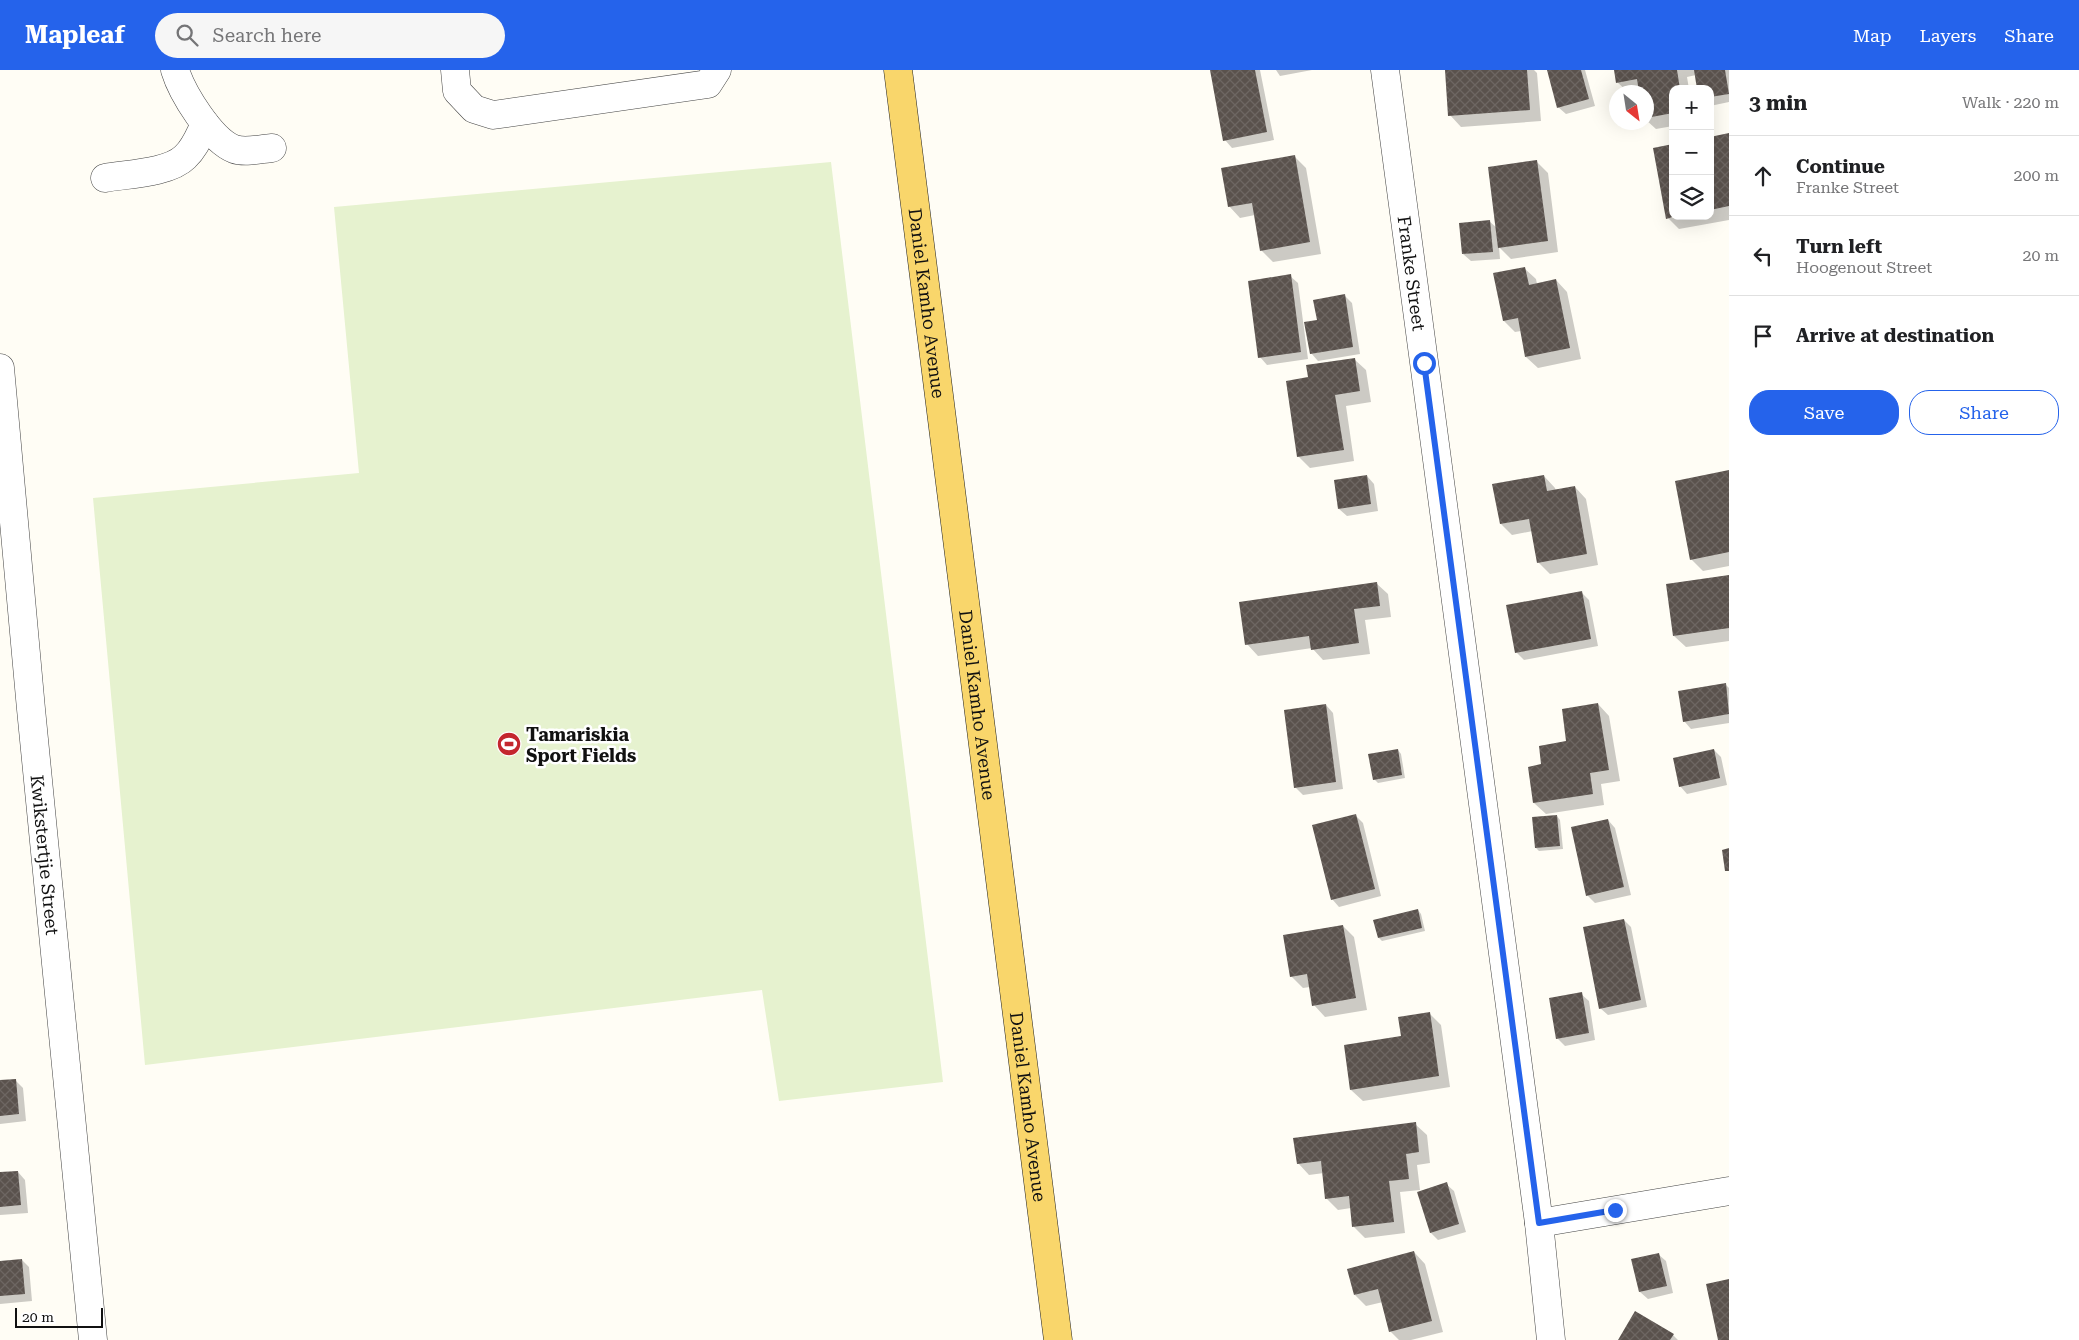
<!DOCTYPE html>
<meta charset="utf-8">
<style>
body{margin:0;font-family:"Roboto Serif",serif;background:#f6f6f6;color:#202124}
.controls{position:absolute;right:15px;top:15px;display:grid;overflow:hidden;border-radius:10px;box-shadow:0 5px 20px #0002}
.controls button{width:45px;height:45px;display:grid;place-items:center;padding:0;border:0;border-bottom:1px solid #e0e0e0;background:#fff;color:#202124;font:25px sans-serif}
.compass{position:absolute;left:1609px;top:15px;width:45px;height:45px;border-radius:50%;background:#fff;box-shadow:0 5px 20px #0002;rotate:150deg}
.scale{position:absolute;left:15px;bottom:12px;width:88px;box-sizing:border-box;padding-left:5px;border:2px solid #111;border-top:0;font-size:14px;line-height:18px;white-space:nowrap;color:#111;-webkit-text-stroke:4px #fff;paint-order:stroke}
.stop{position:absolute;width:15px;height:15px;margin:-11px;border:4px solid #2563eb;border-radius:50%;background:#fff}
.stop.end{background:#2563eb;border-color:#fff;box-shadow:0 1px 5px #0008}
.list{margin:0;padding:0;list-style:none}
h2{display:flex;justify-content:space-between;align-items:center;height:65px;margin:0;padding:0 20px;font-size:21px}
h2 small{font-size:16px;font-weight:400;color:#757577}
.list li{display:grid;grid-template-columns:32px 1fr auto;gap:15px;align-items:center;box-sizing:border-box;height:80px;padding:0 20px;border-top:1px solid #e0e0e0}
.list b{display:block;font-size:19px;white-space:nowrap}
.list p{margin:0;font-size:16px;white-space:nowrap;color:#757577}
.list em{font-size:16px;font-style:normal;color:#757577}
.actions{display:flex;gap:10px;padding:15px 20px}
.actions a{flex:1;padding:11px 0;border:1px solid #2563eb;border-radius:20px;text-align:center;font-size:18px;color:#2563eb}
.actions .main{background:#2563eb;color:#fff}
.icon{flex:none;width:28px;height:28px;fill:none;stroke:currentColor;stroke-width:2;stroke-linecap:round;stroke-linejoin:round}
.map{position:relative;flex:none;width:1729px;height:1270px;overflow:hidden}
header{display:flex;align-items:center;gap:30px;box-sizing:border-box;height:70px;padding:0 25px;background:#2563eb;color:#fff}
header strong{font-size:24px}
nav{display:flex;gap:28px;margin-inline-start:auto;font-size:18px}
.search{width:350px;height:45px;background:#f6f6f6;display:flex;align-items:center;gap:12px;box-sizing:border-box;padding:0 18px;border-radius:28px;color:#757577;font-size:19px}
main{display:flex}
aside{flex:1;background:#fff}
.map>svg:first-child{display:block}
.pitch{fill:#e6f2cf}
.shadow{fill:#0003}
.building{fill:url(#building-cross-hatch)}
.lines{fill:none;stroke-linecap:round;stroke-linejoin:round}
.minor-casing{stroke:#444;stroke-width:29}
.major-casing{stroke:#222;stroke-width:29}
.minor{stroke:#fff;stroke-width:28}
.major{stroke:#f9d66b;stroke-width:28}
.route{stroke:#2563eb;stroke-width:6}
.labels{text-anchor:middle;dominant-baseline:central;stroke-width:5;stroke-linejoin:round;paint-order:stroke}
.street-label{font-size:18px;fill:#111;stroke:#fff}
.poi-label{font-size:18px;font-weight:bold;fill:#111;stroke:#fff;text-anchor:start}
</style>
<header>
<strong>Mapleaf</strong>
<div class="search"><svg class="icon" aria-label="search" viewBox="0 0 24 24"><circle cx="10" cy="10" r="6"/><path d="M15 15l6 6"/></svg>Search here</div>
<nav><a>Map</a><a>Layers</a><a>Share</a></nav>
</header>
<main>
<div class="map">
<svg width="1729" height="1270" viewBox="0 0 1729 1270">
<defs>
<pattern id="building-cross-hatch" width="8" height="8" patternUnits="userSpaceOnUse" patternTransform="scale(1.25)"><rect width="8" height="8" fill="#5a524d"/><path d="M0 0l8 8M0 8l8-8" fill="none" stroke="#6d6662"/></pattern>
</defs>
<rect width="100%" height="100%" fill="#fffdf5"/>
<!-- pitch -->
<path class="pitch" d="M831 92 943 1012 779 1031 762 920 145 995 93 428 359 403 334 137Z"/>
<!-- shadow -->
<path class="shadow" d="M1211 0H1260L1274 70 1232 78 1225 70Z
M1276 0H1312L1280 6Z
M1446 0H1534L1537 3 1541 51 1461 57 1450 45Z
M1548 0H1585L1595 36 1566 44 1558 37Z
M1615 0H1729V32L1710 36V19L1696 5 1687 7 1689 19H1673V56L1656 59 1646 50V22H1628L1617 12Z
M1729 64V150L1679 159 1668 148 1710 146V68Z
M1294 86 1306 98 1321 184 1273 192 1262 181 1255 145 1240 148 1229 136Z
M1537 92 1548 103 1558 182 1511 189 1499 177 1500 189 1471 191 1463 184 1489 151 1497 158Z
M1524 198 1536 209 1537 214 1556 210 1567 222 1581 289 1538 298 1526 287 1521 261 1515 262 1504 251Z
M1290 206 1298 213 1308 289 1267 295 1260 287Z
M1345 226 1352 233 1360 284 1318 291 1311 283 1318 251Z
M1354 289 1366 300 1371 332 1346 336 1354 391 1310 398 1298 386 1310 308Z
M1729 402V496L1703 501 1691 489Z
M1367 406 1374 414 1378 441 1347 446 1339 439Z
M1544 406 1555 418 1556 421 1575 417 1586 429 1598 495 1550 504 1538 492 1533 461 1512 465 1501 454Z
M1729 506V571L1686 577 1674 566Z
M1376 513 1388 524 1391 547 1365 550 1370 584 1323 590 1312 578 1258 586 1247 574Z
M1582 523 1589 530 1598 576 1524 590 1516 582Z
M1725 614 1729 618V653L1691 659 1684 651Z
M1598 634 1609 646 1620 711 1601 714 1604 735 1546 744 1534 733 1543 695 1568 672Z
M1326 635 1333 643 1343 719 1303 725 1295 717Z
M1398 680 1401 684 1405 708 1378 713 1374 709Z
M1714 680 1721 687 1727 715 1687 724 1680 716Z
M1355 745 1363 753 1381 826 1339 837 1332 829Z
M1557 746 1560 750 1563 779 1539 781 1536 778Z
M1608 750 1615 758 1631 825 1595 833 1588 826Z
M1418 840 1421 844 1425 861 1382 871 1379 868Z
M1624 850 1631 857 1647 937 1608 945 1600 938Z
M1343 856 1354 867 1367 940 1325 947 1314 935 1310 917 1303 918 1291 906Z
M1581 924 1589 931 1595 970 1565 976 1557 968Z
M1429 943 1441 955 1450 1017 1363 1031 1351 1020 1403 967Z
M15 1010 23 1018 26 1051 0 1054V1012Z
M1415 1054 1427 1065 1430 1093 1417 1095 1420 1120 1400 1122 1405 1163 1365 1168 1354 1157 1351 1138 1338 1140 1327 1129 1324 1103 1309 1105 1298 1093Z
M18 1102 25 1110 28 1143 0 1145V1104Z
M1446 1114 1454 1121 1466 1162 1438 1170 1431 1163 1418 1123Z
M1414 1182 1425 1194 1443 1262 1411 1270H1399L1390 1261 1383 1232 1366 1236 1355 1225Z
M1658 1184 1666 1191 1673 1223 1648 1229 1640 1222 1633 1190Z
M22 1190 29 1197 32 1231 0 1234V1192Z
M1673 1265 1678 1270H1620Z"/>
<!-- building -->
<path class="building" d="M1210 0H1255L1267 62 1223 71Z
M1445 0H1527L1530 40 1448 46Z
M1547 0H1581L1589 29 1557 38Z
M1614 0H1677L1680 19H1673V43L1646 48V22H1639L1637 9 1616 13Z
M1694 0H1725L1729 24 1710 27V19H1697Z
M1729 63V136L1710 140V67Z
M1673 74V147L1666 149 1653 78Z
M1295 85 1310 172 1260 181 1252 133 1228 137 1221 98Z
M1537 90 1548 171 1498 178 1488 97Z
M1490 150 1493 182 1462 184 1459 153Z
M1525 197 1529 215 1556 209 1570 278 1525 287 1518 248 1503 251 1493 203Z
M1291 204 1301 282 1258 288 1248 211Z
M1345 224 1353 277 1310 284 1304 252 1317 250 1313 230Z
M1355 288 1360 321 1335 325 1344 380 1297 387 1286 311 1308 307 1306 295Z
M1729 400V482L1690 490 1675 411Z
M1367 405 1371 434 1338 439 1334 410Z
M1544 405 1547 421 1575 416 1587 484 1537 493 1529 449 1500 454 1492 414Z
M1729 505V558L1673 566 1666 514Z
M1377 512 1380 536 1354 539 1359 573 1311 580 1309 566 1245 575 1239 532Z
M1582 521 1591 569 1515 583 1506 535Z
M1726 613 1729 644 1683 652 1678 621Z
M1598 633 1609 700 1590 703 1593 724 1533 733 1528 697 1541 694 1539 676 1566 671 1562 639Z
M1326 634 1336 712 1294 718 1284 640Z
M1398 679 1402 705 1373 710 1368 684Z
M1714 679 1720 708 1679 717 1673 688Z
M1356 744 1375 819 1331 830 1312 755Z
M1557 745 1560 776 1535 778 1532 747Z
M1608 749 1624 817 1586 826 1571 757Z
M1729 778V801H1725L1722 780Z
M1418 839 1422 858 1378 868 1373 850Z
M1624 849 1641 930 1599 939 1583 857Z
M1343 855 1356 928 1312 936 1307 904 1290 907 1283 865Z
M1582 922 1589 963 1556 969 1549 928Z
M1430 942 1439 1006 1350 1020 1344 975 1401 966 1398 947Z
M16 1009 19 1044 0 1046V1010Z
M1416 1052 1419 1082 1406 1084 1409 1109 1389 1111 1394 1152 1352 1157 1349 1126 1325 1129 1321 1091 1297 1094 1293 1068Z
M18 1101 21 1135 0 1137V1102Z
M1447 1112 1459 1154 1430 1163 1417 1122Z
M1414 1181 1432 1251 1389 1262 1378 1219 1354 1225 1347 1199Z
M1659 1183 1667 1216 1639 1222 1631 1189Z
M22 1189 25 1224 0 1226V1191Z
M1729 1209V1270H1718L1706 1214Z
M1635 1241 1674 1264 1670 1270H1618Z"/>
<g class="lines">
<!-- minor casing -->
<g class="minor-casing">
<g id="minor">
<path d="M175 0C182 23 211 70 234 79 245 83 260 79 272 78"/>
<path d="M455 0 457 21 474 39 493 45 708 14 717 0"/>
<path id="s1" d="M1385 0 1539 1153 1551 1270"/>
<path d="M105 108C127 104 169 103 185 87 195 78 199 66 205 54"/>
<path id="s2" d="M0 298 31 639 93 1270"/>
<path d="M1539 1153 1729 1121"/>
</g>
</g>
<!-- major casing -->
<g class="major-casing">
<g id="major">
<path id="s3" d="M898 0 1058 1270"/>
</g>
</g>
<!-- minor -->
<use href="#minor" class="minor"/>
<!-- major -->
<use href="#major" class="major"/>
</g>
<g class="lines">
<!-- route -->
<path class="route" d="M1424 293 1539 1153 1615 1140"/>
</g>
<!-- icons -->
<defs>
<g id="stadium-disc" transform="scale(1.25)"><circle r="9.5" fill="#c4262e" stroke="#fff"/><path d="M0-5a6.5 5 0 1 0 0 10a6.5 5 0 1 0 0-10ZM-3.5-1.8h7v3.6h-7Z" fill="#fff"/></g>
</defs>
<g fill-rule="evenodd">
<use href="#stadium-disc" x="509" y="674"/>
</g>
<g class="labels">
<!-- street labels -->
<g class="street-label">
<text stroke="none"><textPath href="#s1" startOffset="205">Franke Street</textPath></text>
<text stroke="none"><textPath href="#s3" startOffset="235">Daniel Kamho Avenue</textPath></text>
<text stroke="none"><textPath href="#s3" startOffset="640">Daniel Kamho Avenue</textPath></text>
<text stroke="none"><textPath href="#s2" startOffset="489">Kwikstertjie Street</textPath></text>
<text stroke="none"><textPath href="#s3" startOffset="1045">Daniel Kamho Avenue</textPath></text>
</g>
<!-- poi labels -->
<g class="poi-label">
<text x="526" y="664">Tamariskia<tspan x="526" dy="21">Sport Fields</tspan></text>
</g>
</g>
</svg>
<div class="controls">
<button>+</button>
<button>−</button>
<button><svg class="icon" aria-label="layers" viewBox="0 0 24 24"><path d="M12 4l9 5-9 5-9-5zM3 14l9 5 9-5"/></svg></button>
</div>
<svg class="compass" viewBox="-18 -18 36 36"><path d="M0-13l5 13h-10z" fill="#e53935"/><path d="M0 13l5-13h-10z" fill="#757577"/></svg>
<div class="scale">20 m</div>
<div class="stop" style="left:1424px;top:293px"></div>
<div class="stop end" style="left:1615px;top:1140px"></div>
</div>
<aside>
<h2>3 min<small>Walk · 220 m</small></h2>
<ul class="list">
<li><svg class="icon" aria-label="ahead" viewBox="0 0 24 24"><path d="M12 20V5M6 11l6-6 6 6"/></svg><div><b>Continue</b><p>Franke Street</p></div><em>200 m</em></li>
<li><svg class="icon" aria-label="left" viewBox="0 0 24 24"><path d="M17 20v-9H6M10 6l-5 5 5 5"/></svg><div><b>Turn left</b><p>Hoogenout Street</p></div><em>20 m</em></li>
<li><svg class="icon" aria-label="arrive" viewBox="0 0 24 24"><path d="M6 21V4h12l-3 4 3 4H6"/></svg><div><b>Arrive at destination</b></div></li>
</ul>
<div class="actions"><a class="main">Save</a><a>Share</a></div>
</aside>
</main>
